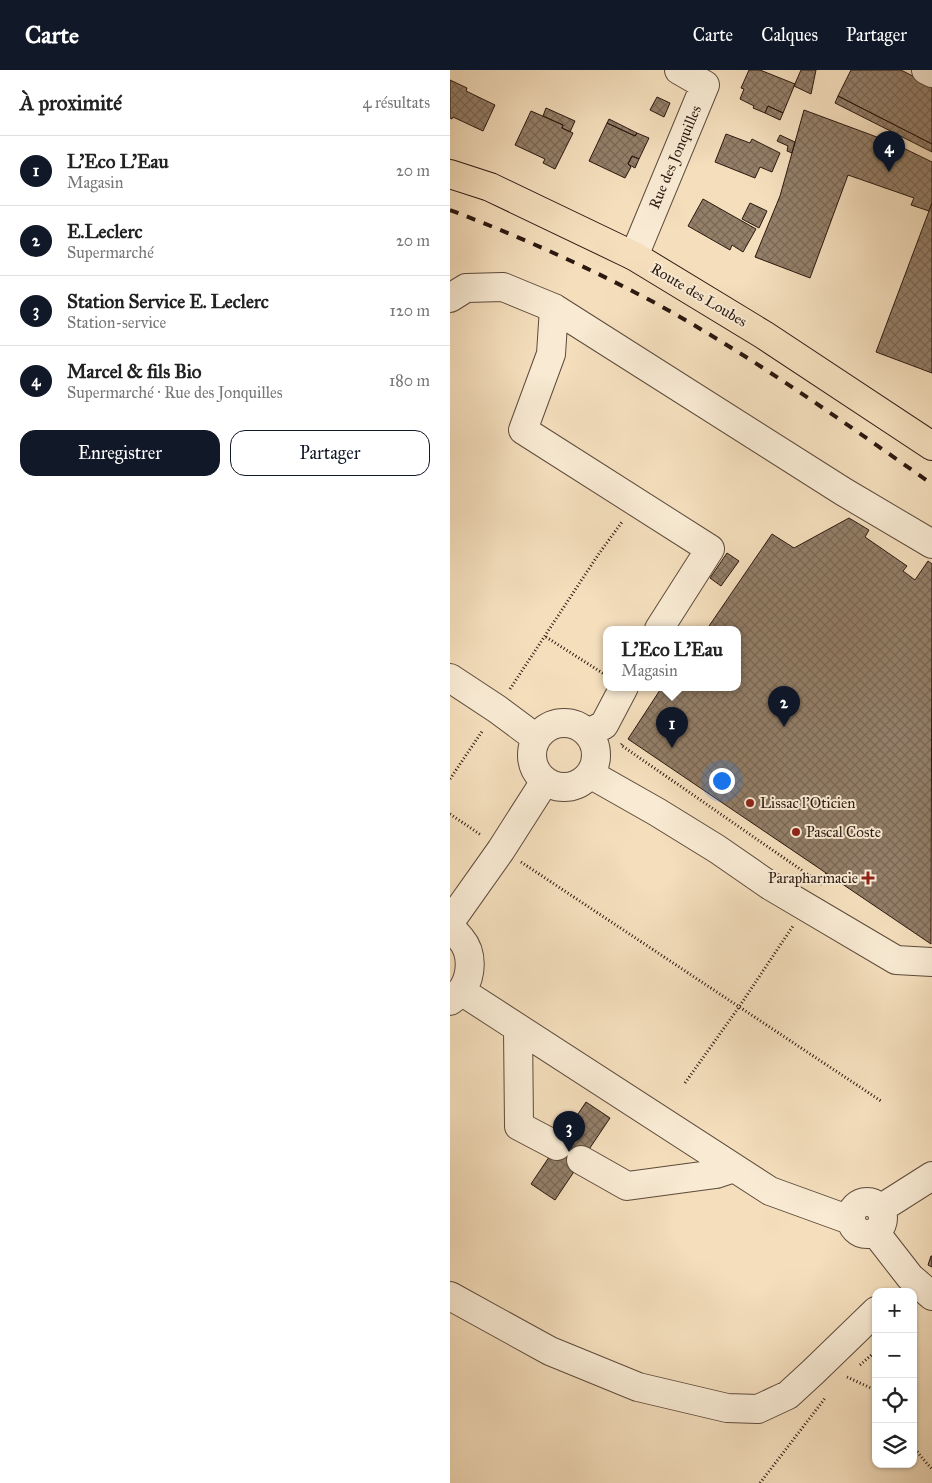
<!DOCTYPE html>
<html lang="fr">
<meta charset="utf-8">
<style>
body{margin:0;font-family:"IM FELL Great Primer",serif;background:#f2f2f2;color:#222}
.controls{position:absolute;right:15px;bottom:15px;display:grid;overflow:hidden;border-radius:10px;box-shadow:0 1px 4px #0004}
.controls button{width:45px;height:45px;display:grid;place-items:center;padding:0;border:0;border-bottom:1px solid #e0e0e0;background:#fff;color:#222;font:25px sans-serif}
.you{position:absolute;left:271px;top:710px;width:18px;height:18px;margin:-12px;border:4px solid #fff;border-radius:50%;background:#1a73e8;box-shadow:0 0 0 8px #1a73e833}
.badge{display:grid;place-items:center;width:32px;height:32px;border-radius:50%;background:#111827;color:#fff;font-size:16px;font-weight:700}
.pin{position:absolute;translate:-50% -41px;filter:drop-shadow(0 1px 2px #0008)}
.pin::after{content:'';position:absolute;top:26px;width:18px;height:15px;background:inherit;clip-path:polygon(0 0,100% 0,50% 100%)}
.popup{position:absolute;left:153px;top:556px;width:138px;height:65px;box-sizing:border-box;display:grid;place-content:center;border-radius:10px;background:#fff;filter:drop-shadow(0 1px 4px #0005);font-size:16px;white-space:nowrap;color:#767676}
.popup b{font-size:19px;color:#222}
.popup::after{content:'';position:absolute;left:50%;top:100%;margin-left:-10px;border:10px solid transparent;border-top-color:#fff}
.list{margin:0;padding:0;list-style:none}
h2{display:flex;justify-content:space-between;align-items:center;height:65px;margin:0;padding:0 20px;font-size:21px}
h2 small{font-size:16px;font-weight:400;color:#767676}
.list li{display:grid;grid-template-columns:32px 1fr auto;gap:15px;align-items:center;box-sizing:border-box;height:70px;padding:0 20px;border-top:1px solid #e0e0e0}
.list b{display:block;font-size:19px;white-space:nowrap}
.list p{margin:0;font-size:16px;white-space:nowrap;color:#767676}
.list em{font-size:16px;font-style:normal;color:#767676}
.actions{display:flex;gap:10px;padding:15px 20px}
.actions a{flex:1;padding:11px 0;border:1px solid #111827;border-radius:15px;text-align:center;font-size:18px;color:#111827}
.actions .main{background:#111827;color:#fff}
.icon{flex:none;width:28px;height:28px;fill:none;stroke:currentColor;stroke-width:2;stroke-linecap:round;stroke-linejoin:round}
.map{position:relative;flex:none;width:482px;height:1413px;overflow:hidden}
header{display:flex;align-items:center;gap:30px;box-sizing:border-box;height:70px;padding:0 25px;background:#111827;color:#fff}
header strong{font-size:24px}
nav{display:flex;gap:28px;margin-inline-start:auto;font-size:18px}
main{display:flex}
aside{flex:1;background:#fff}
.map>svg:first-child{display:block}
.building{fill:url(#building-cross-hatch);stroke:#2b1810}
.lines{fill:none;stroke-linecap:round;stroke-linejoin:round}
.minor-casing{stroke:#5d4a3b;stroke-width:30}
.major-casing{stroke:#2b1810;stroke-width:30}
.path{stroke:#2b1810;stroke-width:3;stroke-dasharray:1 2.5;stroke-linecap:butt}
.minor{stroke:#f8ead3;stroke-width:28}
.major{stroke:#f4debc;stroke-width:28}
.rail{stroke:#2b1810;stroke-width:4;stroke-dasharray:9 9;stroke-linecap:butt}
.poi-dot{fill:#8f2418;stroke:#f8ead3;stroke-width:2}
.labels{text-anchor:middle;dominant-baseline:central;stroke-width:4;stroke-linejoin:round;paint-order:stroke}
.street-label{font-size:15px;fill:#2b1810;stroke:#f8ead3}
.poi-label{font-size:15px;fill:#2b1810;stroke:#f8ead3;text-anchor:start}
</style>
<header>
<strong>Carte</strong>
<nav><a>Carte</a><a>Calques</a><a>Partager</a></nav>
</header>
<main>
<aside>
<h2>À proximité<small>4 résultats</small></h2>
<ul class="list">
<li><span class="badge">1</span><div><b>L'Eco L'Eau</b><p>Magasin</p></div><em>20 m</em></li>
<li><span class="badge">2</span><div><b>E.Leclerc</b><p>Supermarché</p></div><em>20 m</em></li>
<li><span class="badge">3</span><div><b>Station Service E. Leclerc</b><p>Station-service</p></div><em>120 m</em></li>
<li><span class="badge">4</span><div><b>Marcel &amp; fils Bio</b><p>Supermarché · Rue des Jonquilles</p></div><em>180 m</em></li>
</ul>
<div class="actions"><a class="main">Enregistrer</a><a>Partager</a></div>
</aside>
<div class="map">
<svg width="482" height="1413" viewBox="0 0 482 1413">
<defs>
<pattern id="building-cross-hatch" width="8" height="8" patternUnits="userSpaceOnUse" patternTransform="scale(1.25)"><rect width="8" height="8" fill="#947f69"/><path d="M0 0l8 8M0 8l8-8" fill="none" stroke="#796755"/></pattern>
</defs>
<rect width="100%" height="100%" fill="#f4debc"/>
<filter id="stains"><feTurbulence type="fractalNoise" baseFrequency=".004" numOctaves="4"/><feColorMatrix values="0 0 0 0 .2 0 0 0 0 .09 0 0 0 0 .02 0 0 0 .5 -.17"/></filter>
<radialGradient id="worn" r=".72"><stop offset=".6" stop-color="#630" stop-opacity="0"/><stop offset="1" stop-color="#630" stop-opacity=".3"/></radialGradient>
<!-- building -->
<path class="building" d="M299 0H310L345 14 333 43 318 36 315 43 303 38 304 36 290 29 294 19 291 18Z
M351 0H366L361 24 344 16Z
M401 0H451L482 16V74L388 26Z
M0 10 17 18 16 21 45 35 33 61 3 47 2 49 0 48Z
M388 26 482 74V82L385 33Z
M207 27 220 33 214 47 200 40Z
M318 36 333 43 330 50 315 43Z
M96 38 125 51 120 62 112 58 113 55 93 46Z
M354 40 443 73 482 92V132L479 141 461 135 464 128 398 105 360 208 305 187 330 126Z
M81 41 113 55 112 58 123 63 105 99 93 93 95 89 65 75Z
M159 49 187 63 185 66 157 53Z
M157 53 185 66 187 63 199 68 189 89 182 86 178 94 181 97 175 108 139 91Z
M276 64 300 73 302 69 330 83 322 102 310 97 305 108 265 92Z
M330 65 345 72 342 83 337 81 338 76 327 71Z
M182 86 189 89 185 98 178 94Z
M253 129 306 159 293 182 282 175 280 180 238 156Z
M300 133 317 141 309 158 292 149Z
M482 133V303L426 282Z
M399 448 419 460 415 467 457 496 453 501 465 510 478 491 482 494 481 874 178 669 212 617H287V559H257L322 464 344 478Z
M277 483 289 491 271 516 260 508Z
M136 1032 160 1048 105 1130 81 1114Z
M481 1186H482V1197L478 1195Z"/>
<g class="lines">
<!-- minor casing -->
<g class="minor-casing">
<path id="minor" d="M476 0 482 3
M184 186 255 15 229 0
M0 228 16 218 53 217 104 238 394 422 482 474
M104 238 101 284 73 360 260 479 209 559
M0 608 47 639 86 668
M82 685a32 32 0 1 1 64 0a32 32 0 1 1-64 0Z
M138 663 154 655 174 617
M140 704 207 742 267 779 319 815 446 890 482 892
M0 852 51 780 95 711
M0 858C4 861 8 865 11 869 23 883 22 905 12 920 9 924 4 928 0 931
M11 921 320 1121 400 1150
M68 958 69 1056 107 1076
M131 1090 177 1116 266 1104 284 1098
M401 1148a16 16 0 1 1 32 0a16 16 0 1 1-32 0Z
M430 1139 482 1106
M425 1162 460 1207 482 1226
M0 1226 100 1281 188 1317 277 1338 308 1339 338 1325 363 1302 426 1241"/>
</g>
<!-- major casing -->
<g class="major-casing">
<path id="major" d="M0 104 40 117 184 186 314 265 482 376"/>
</g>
<!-- path -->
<path class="path" d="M96 567 154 604
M60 619 148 485 172 452
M172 674 171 675 373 815
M0 709 33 660
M0 744 31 765
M71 792 431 1031
M370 813 377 803
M235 1013 289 937 343 856
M410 1295 426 1281
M397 1307 423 1319 426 1324
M463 1376 473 1389 482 1399
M310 1413 376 1327"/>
<!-- minor -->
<use href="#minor" class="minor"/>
<!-- major -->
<use href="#major" class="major"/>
<!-- rail -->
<path class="rail" d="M0 140C71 167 140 198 207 234 303 287 392 351 482 414"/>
</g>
<!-- markers -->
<g class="poi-dot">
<circle cx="300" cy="733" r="5"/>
<circle cx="346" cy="762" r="5"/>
<path d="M415.5 800.5h5v5h5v5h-5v5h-5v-5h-5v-5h5z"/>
</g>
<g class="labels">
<!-- street labels -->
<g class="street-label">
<text transform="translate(225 87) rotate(-67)">Rue des Jonquilles</text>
<text transform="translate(249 225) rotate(31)">Route des Loubes</text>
</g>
<!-- poi labels -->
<g class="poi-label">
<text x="310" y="733">Lissac l'Oticien</text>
<text x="356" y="762">Pascal Coste</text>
<text x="408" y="808" text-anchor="end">Parapharmacie</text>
</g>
</g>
<rect width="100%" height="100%" filter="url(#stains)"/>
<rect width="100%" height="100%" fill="url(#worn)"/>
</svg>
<div class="controls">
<button>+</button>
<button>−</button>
<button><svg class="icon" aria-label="locate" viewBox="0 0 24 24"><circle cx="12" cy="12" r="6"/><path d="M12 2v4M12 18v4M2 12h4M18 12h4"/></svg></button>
<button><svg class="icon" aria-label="layers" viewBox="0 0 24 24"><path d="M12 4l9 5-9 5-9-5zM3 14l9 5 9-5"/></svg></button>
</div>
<div class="you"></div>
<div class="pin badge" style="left:222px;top:678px">1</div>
<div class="popup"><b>L'Eco L'Eau</b>Magasin</div>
<div class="pin badge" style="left:334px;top:657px">2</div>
<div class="pin badge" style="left:119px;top:1082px">3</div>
<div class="pin badge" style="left:439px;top:102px">4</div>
</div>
</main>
